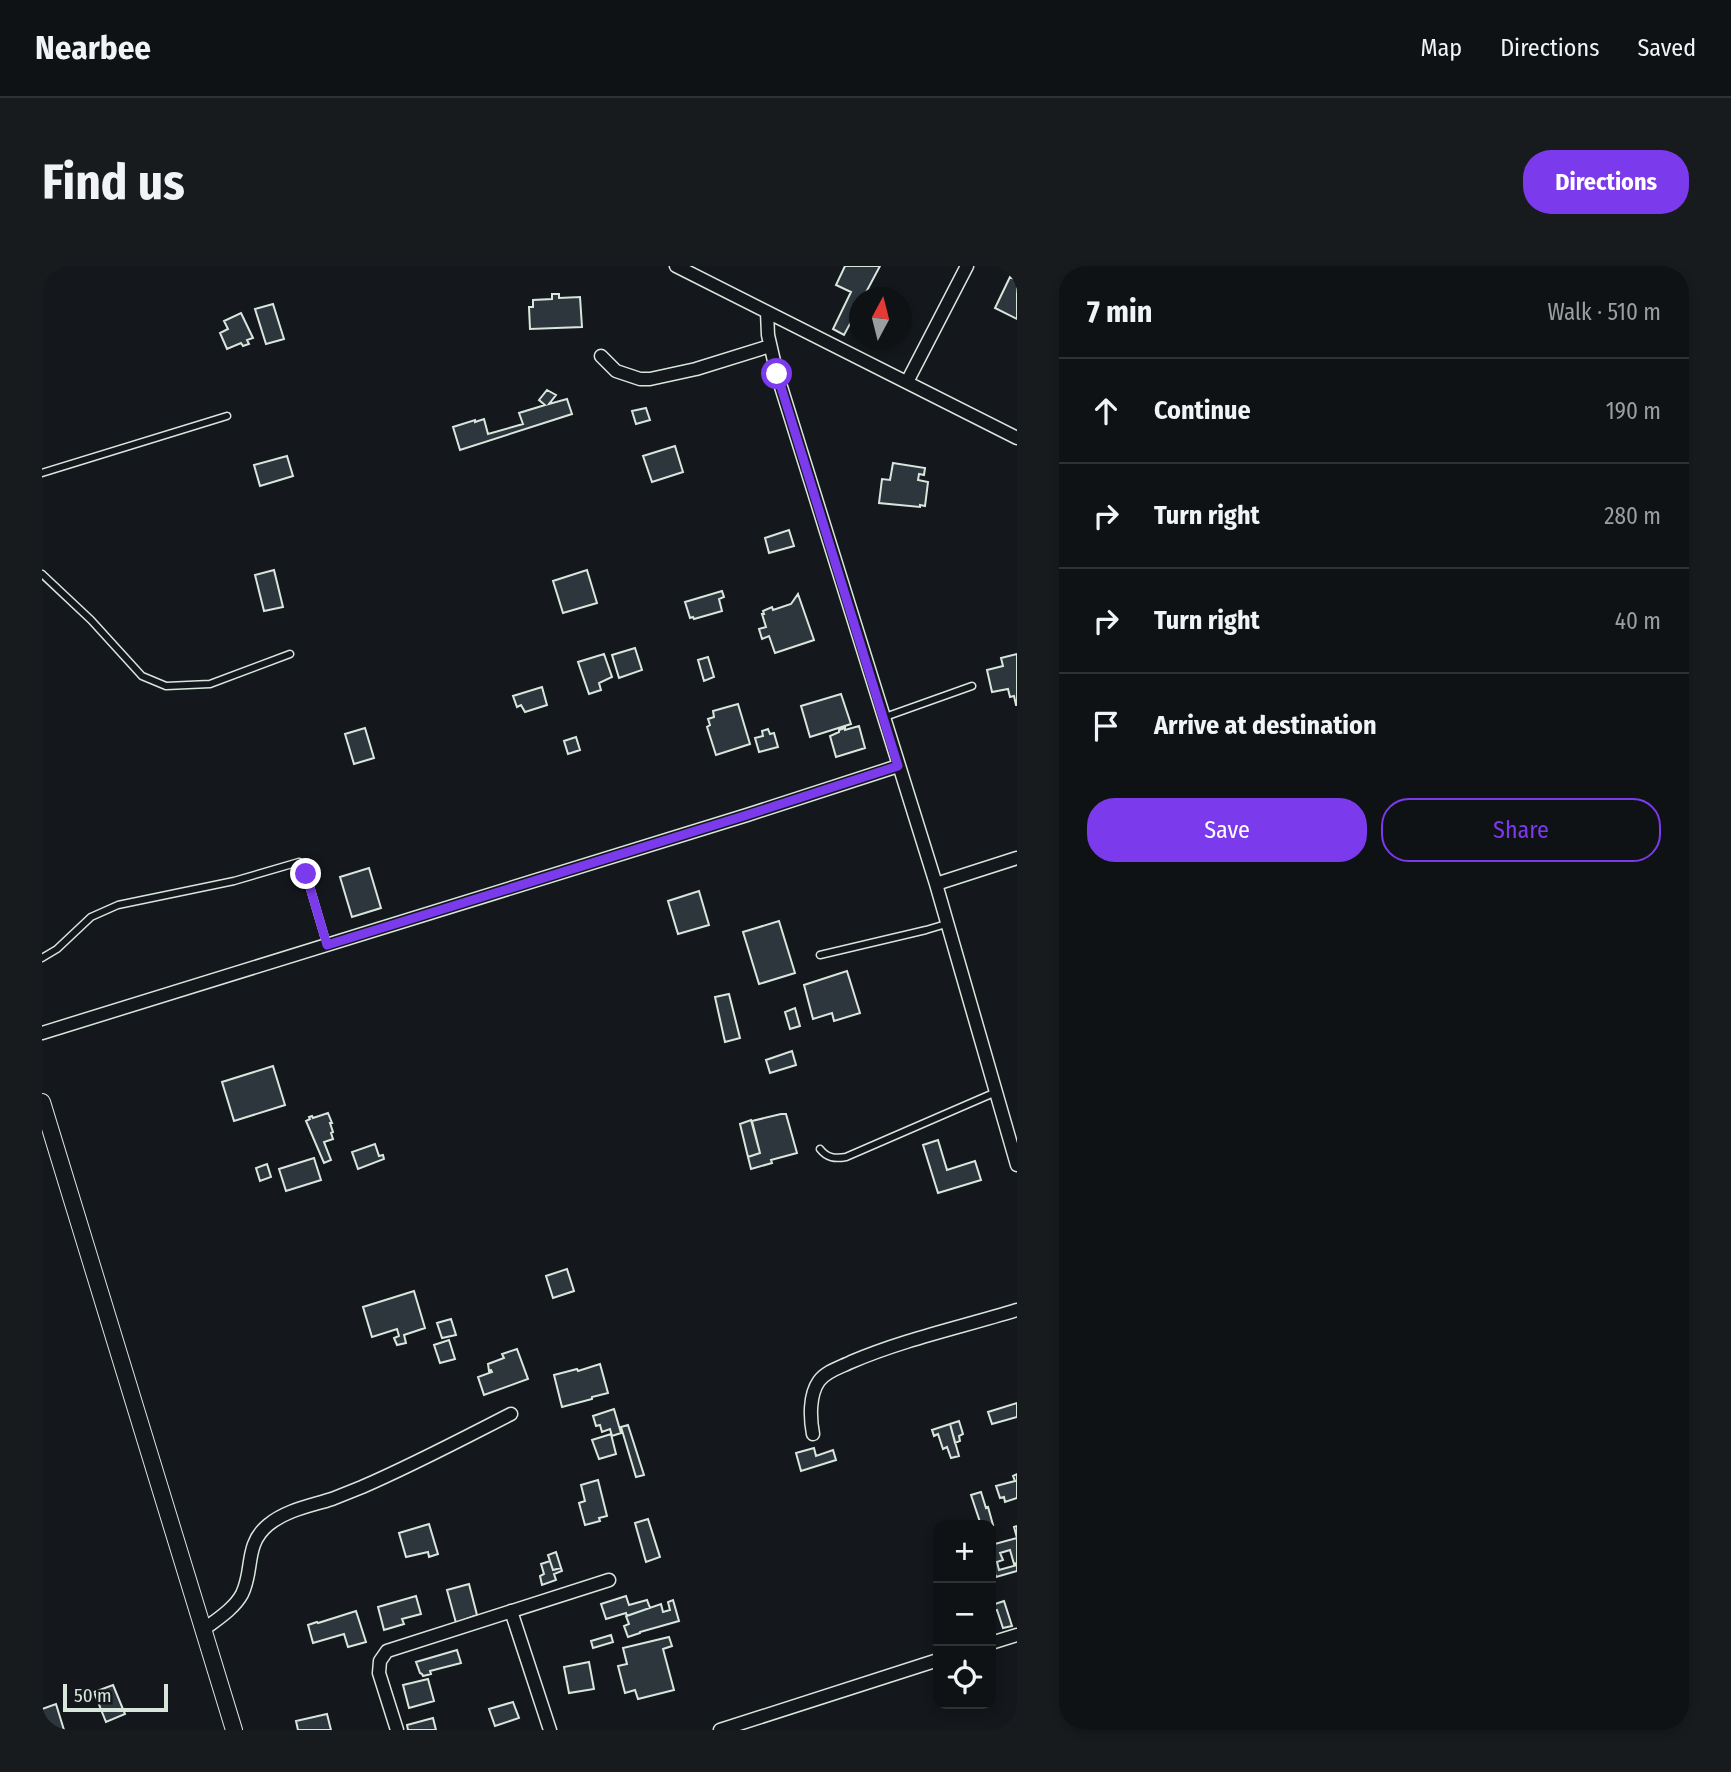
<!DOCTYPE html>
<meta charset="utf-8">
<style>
body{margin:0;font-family:"Fira Sans Condensed",sans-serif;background:#181b1e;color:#f1f3f6}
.controls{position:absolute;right:21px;bottom:21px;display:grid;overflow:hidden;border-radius:14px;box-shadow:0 4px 10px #0003}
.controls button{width:63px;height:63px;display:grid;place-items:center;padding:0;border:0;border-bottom:2px solid #2f3234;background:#0f1215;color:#f1f3f6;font:35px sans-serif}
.compass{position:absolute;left:807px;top:21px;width:63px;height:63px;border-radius:50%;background:#0f1215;box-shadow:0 4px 10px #0003;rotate:7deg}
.scale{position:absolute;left:21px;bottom:18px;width:105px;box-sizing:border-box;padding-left:7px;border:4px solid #d8e6dc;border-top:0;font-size:19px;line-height:24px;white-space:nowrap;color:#d8e6dc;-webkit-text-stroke:5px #14181c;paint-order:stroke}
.stop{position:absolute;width:21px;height:21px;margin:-16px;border:5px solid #7c3aed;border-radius:50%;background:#fff}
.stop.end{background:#7c3aed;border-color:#fff;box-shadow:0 2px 7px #0008}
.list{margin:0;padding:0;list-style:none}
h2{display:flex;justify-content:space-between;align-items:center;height:91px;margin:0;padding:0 28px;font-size:30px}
h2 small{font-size:23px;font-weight:400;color:#9b9ea0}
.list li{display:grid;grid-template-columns:46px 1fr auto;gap:21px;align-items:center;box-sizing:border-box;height:105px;padding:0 28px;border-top:2px solid #2f3234}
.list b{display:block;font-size:26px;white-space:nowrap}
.list em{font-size:23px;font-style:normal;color:#9b9ea0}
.actions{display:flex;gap:14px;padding:21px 28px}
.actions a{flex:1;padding:16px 0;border:2px solid #7c3aed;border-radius:28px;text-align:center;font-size:24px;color:#7c3aed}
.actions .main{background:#7c3aed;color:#fff}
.icon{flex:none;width:38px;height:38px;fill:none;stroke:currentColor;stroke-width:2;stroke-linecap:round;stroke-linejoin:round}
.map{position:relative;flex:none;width:975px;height:1464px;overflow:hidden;border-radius:28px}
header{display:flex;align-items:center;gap:42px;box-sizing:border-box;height:98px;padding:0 35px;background:#0f1215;border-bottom:2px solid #2f3234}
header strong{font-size:33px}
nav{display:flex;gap:38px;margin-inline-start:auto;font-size:24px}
.intro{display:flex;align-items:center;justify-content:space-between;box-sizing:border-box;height:168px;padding:0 42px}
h1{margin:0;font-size:49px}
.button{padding:18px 32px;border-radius:28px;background:#7c3aed;color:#fff;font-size:24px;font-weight:700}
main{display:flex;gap:42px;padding:0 42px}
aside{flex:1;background:#0f1215;border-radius:28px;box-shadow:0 4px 10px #0003}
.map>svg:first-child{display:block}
.building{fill:#2c363c;stroke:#d8e6dc;stroke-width:2}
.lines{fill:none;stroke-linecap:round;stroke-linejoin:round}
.service-casing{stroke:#d8e6dc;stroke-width:9}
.minor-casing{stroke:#d8e6dc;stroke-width:15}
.tertiary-casing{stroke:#d8e6dc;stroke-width:18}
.service{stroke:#14181c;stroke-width:6}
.minor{stroke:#14181c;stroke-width:12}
.tertiary{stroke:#14181c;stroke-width:16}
.route{stroke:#7c3aed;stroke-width:9}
</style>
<header>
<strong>Nearbee</strong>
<nav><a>Map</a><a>Directions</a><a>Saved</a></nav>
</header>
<div class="intro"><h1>Find us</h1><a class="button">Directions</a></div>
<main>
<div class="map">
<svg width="975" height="1464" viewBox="0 0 975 1464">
<rect width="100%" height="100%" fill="#14181c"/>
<!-- building -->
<path class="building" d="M803 0H838L821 32H818V39L802 69 791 63 809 26 794 19Z
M968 11 975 15V53L953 42Z
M510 28H517V32L538 31 540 61 488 63 487 41H491V34L510 33Z
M231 38 242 73 224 78 213 43Z
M199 47 211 72 205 74 207 78 201 80 199 77 185 83 178 67 186 63 182 55Z
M505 124 514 129 507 138 525 133 530 148 418 184 411 161 433 154V156L442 153 446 168 481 158 477 147 503 139 497 134Z
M604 142 608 154 594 158 590 145Z
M633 180 641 206 610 216 601 190Z
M245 190 251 210 218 220 212 199Z
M851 197 883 202 882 209 877 208 876 214 886 216 883 240 878 239V241L837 237 840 213 848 214Z
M747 264 752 280 727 287 723 272Z
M232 304 241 341 222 345 213 309Z
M545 304 555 337 521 347 511 315Z
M680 325 682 331 677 333 680 345 652 353 651 351 648 352 643 336Z
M756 328 772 374 733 387 727 370 720 373 717 363 724 361 720 348H722L721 345 730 341 731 344 749 338Z
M593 382 600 404 577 412 570 389Z
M562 388 570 411 557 417 559 424 547 428 536 396Z
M975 388V439H974L972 430 968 431 966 423 950 426 945 404 961 400 959 392Z
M666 391 672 411 662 415 656 394Z
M500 421 505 439 483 446 479 439 475 441 471 430Z
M799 428 809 458 768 471 759 440Z
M696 438 708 478 674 489 665 461 668 459 666 453 672 451 671 445Z
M817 460 823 482 794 491 788 470 797 466V464L803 462V464Z
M323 462 332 492 312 498 303 468Z
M726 463 728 468 732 467 736 481 717 486 713 472 721 470 720 465Z
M534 471 538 484 526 488 522 475Z
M327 602 339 642 310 651 298 611Z
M657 625 667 659 636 668 626 635Z
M737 655 753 707 717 718 701 666Z
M805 705 818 747 792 755 790 747 771 753 762 719Z
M687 728 698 772 683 776 673 731Z
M753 742 758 760 748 763 743 746Z
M750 785 754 799 728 807 724 794Z
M231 800 243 839 192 855 180 816Z
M286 847 290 857H288L291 866 289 867 291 873 282 876 289 894 282 897 264 855 268 853 267 851 270 850 271 852Z
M739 848H744L755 887 729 894 730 897 709 903 706 891 718 887 710 855Z
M709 854 718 887 706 891 698 858Z
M896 874 905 904 933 895 939 914 896 927 881 879Z
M333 878 337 890 341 889 342 893 316 903 310 886Z
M272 892 279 914 244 925 237 903Z
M225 898 229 911 218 915 214 902Z
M525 1003 532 1025 511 1032 504 1010Z
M372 1025 383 1062 362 1069 364 1077 355 1079 352 1072 357 1070 355 1063 330 1071 321 1041Z
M409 1053 414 1069 400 1072 395 1057Z
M407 1074 413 1093 398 1097 392 1079Z
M475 1083 486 1113 442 1129 436 1111 450 1106 449 1104 447 1105 446 1098 462 1092 460 1088Z
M558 1098 566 1127 550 1131V1133L520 1141 512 1109 535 1103 536 1105Z
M975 1137V1151L950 1158 946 1146Z
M572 1143 579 1167 570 1170 568 1163 560 1166 558 1159 554 1160 551 1150Z
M917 1155 921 1168 917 1170 918 1175 913 1177 908 1158Z
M908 1158 917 1190 909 1192 905 1181 901 1183 896 1168 892 1170 890 1164Z
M586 1159 602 1209 594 1211 579 1161Z
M569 1168 574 1188 557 1193 550 1174Z
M772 1182 774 1190 791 1184 794 1194 759 1205 754 1187Z
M975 1208V1232L963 1236 962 1231 958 1232 954 1220 973 1215 971 1210Z
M556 1214 565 1250 557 1252 558 1255 543 1259 537 1237 543 1235 539 1219Z
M939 1226 944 1242 946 1241 951 1259H939L929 1229Z
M606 1253 618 1291 604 1296 593 1257Z
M387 1258 396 1288 387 1291 386 1286 364 1291 357 1267Z
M975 1260V1297L972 1298 968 1284 958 1287 961 1294 955 1296 957 1304 975 1299V1305L954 1311 949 1294V1279L975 1272 972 1261Z
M514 1286 519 1302 511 1304 506 1289Z
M508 1295 511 1304 519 1302 520 1305 512 1308 514 1314 500 1319 498 1310 502 1308 499 1298Z
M427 1318 435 1349 414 1357 405 1324Z
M374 1330 379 1348 360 1353 362 1358 342 1364 336 1341Z
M584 1330 587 1339 605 1334 608 1342 585 1350 584 1347 564 1353 559 1338Z
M631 1334 637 1355 598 1366V1367L586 1371 582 1360 587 1358 584 1350 619 1338 621 1346 628 1344 626 1336Z
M962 1335 970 1360 961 1362 955 1344 952 1345 950 1339Z
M314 1345 324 1376 306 1381 302 1368 271 1377 266 1359 275 1356 276 1357Z
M569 1369 571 1376 551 1382 549 1375Z
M627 1371 630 1380 621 1383 632 1424 596 1433 593 1424 583 1427 576 1400 585 1398 581 1382Z
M415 1384 419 1397 388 1405 389 1408 381 1410 380 1408 378 1407 374 1396Z
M547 1396 552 1423 527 1427 522 1401Z
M386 1413 392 1435 367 1442 361 1419Z
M71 1419 83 1448 64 1456 52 1426Z
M471 1436 477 1452 453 1460 447 1443Z
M14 1438 22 1464H0V1443Z
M285 1448 289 1464H256L254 1455Z
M391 1452 394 1464H366L365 1459Z"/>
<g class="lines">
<!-- service casing -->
<g class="service-casing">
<path id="service" d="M0 207 185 150
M0 308 49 354 100 410 124 420 168 418 248 388
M843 451 930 420
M778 689 884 664 904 658
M0 692 15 683 49 651 76 639 192 615 257 596 264 608 285 679
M778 883C785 892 793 893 804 891L954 826"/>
</g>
<!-- minor casing -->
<g class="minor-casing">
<path id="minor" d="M634 0 975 172
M725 46 726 69 735 108 894 618 975 899
M559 90 574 105 598 113H608L654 103 728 80
M865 116 925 0
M894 618 975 592
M0 767 705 549 856 500
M771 1168C768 1152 767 1129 777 1115 784 1105 799 1101 809 1096 863 1073 920 1061 975 1044
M469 1345 508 1464
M161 1364C174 1354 192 1343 200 1328 212 1304 202 1279 226 1259 244 1244 268 1240 290 1233 300 1229 310 1225 320 1221 371 1199 420 1173 469 1148
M949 1377 975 1369
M355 1464 337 1407 338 1395 345 1385 567 1314
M678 1464 896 1394"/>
</g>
<!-- tertiary casing -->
<g class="tertiary-casing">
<path id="tertiary" d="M0 836 192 1464"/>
</g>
<!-- service -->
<use href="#service" class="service"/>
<!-- minor -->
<use href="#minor" class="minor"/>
<!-- tertiary -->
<use href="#tertiary" class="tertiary"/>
</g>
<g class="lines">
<!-- route -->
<path class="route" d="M264 608 285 679 705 549 856 500 735 108"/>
</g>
</svg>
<div class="controls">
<button>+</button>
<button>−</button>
<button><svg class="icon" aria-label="locate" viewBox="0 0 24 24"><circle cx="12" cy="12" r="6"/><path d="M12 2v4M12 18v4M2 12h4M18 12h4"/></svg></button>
</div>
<svg class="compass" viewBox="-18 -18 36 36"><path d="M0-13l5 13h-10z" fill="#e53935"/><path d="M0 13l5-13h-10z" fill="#9b9ea0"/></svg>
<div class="scale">50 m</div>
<div class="stop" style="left:735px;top:108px"></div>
<div class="stop end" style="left:264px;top:608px"></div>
</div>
<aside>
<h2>7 min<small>Walk · 510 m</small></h2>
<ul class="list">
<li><svg class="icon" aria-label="ahead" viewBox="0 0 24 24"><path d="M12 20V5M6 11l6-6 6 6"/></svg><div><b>Continue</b></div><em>190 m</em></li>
<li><svg class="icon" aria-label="right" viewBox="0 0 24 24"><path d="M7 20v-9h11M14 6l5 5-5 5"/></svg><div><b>Turn right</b></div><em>280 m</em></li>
<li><svg class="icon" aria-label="right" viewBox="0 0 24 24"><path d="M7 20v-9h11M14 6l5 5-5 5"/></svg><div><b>Turn right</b></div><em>40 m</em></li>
<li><svg class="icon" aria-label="arrive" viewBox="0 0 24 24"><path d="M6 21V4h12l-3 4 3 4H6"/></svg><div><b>Arrive at destination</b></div></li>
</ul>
<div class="actions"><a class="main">Save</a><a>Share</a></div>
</aside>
</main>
